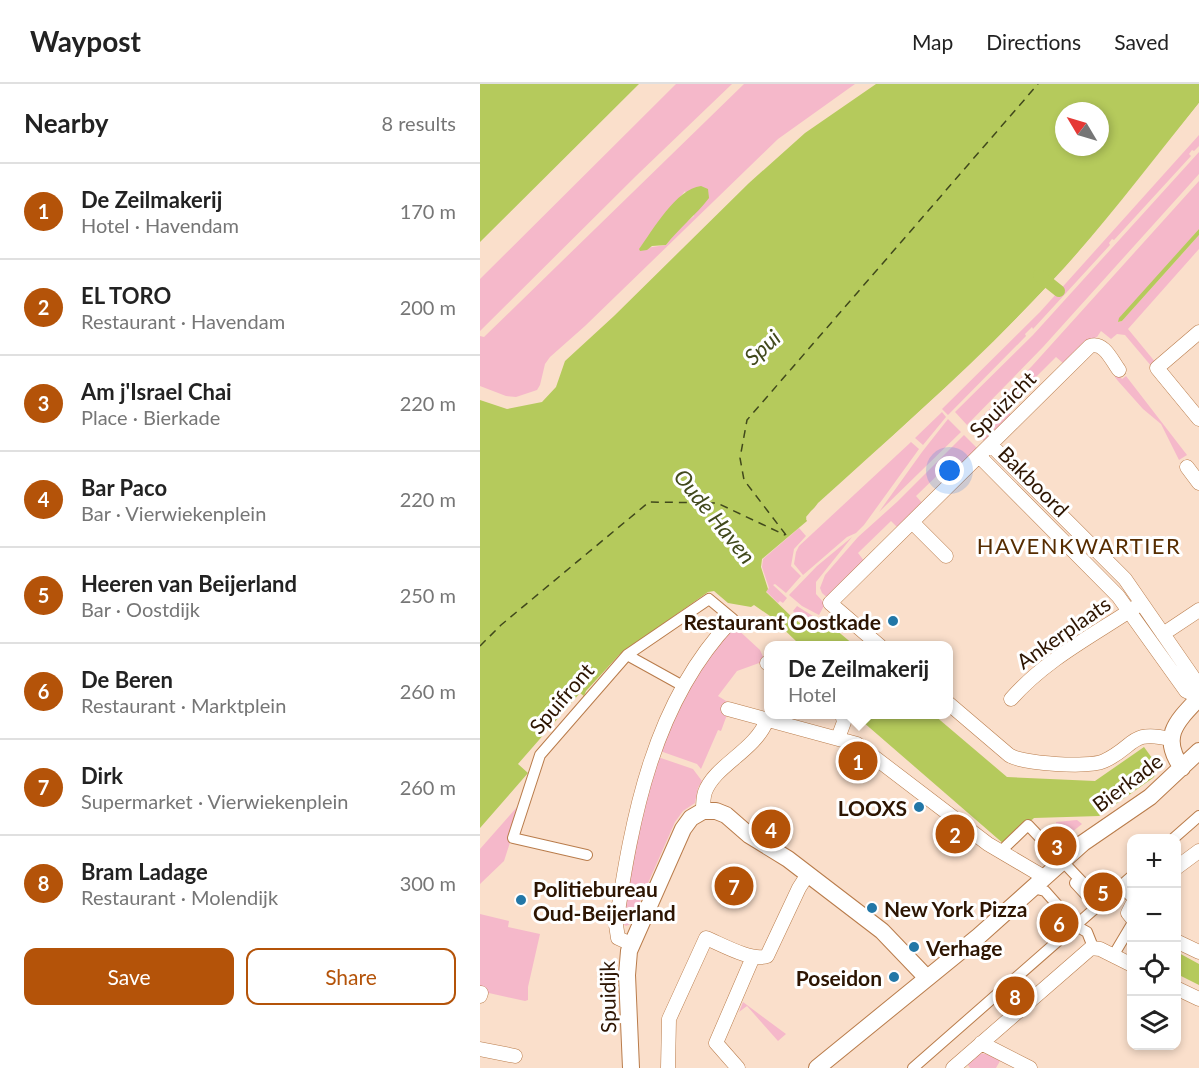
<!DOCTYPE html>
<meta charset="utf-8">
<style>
body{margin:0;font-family:Lato,sans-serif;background:#f6f6f6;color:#222}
.controls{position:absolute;right:18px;bottom:18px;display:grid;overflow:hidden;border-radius:12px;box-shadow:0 3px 9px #0003}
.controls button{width:54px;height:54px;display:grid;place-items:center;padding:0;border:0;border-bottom:2px solid #e0e0e0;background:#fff;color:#222;font:30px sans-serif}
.compass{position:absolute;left:575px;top:18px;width:54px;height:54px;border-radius:50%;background:#fff;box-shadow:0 3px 9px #0003;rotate:308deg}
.you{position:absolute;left:470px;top:387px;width:21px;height:21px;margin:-15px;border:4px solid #fff;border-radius:50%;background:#1a73e8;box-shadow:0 0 0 9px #1a73e833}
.badge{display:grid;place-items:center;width:39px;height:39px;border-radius:50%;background:#b45309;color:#fff;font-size:20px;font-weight:700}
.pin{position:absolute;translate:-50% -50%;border:3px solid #fff;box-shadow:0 2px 6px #0006}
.popup{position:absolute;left:284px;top:557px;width:189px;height:78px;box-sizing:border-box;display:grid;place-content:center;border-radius:12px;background:#fff;filter:drop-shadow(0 2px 4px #0005);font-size:20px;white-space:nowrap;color:#767676}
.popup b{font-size:22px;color:#222}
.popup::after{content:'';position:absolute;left:50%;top:100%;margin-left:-12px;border:12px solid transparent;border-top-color:#fff}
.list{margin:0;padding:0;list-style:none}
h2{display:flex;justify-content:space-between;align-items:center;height:78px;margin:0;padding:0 24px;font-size:26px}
h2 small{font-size:20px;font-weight:400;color:#767676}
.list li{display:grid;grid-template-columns:39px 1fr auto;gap:18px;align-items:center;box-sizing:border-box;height:96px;padding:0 24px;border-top:2px solid #e0e0e0}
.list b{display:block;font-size:22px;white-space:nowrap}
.list p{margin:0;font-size:20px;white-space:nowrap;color:#767676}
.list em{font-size:20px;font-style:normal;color:#767676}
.actions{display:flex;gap:12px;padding:18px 24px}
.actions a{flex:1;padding:14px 0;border:2px solid #b45309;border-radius:12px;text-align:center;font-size:21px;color:#b45309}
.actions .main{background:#b45309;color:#fff}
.icon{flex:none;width:33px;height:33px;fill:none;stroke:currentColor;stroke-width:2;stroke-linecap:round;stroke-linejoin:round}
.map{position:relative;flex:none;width:719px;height:984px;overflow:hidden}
header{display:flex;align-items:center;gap:36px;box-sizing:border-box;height:84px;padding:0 30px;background:#fff;border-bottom:2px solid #e0e0e0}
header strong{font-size:28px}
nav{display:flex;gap:33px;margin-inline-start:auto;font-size:21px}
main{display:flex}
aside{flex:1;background:#fff}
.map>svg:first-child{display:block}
.green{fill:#f5b8ca;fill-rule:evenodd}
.water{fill:#b5ca5c;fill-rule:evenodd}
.pier{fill:#fadfcb}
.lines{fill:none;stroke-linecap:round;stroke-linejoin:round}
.canal{stroke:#b5ca5c;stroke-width:12}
.ferry{stroke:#41491c;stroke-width:1.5;stroke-dasharray:8 6;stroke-linecap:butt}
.pedestrian-casing{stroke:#b97c4b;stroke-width:12}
.minor-casing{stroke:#b97c4b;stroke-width:15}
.tertiary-casing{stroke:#b97c4b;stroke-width:18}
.pedestrian{stroke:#fff;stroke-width:10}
.minor{stroke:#fff;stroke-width:14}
.tertiary{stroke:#fff;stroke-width:16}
.poi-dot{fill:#2277a7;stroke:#fff;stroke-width:2}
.labels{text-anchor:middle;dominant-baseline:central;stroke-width:6;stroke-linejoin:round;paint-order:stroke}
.street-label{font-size:21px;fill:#2d1502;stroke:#fff}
.poi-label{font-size:21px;font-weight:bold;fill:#2d1502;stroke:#fff;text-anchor:end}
.water-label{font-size:22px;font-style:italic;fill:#41491c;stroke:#fff}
.neighbourhood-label{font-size:22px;letter-spacing:1.5px;fill:#562c00;stroke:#fff}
</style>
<header>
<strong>Waypost</strong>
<nav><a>Map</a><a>Directions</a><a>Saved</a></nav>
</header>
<main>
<aside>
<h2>Nearby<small>8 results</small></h2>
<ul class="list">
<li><span class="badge">1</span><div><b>De Zeilmakerij</b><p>Hotel · Havendam</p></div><em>170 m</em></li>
<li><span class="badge">2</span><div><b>EL TORO</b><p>Restaurant · Havendam</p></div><em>200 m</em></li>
<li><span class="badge">3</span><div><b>Am j'Israel Chai</b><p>Place · Bierkade</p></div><em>220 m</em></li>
<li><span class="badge">4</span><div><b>Bar Paco</b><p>Bar · Vierwiekenplein</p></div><em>220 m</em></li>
<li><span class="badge">5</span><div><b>Heeren van Beijerland</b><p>Bar · Oostdijk</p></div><em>250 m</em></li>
<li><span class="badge">6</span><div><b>De Beren</b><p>Restaurant · Marktplein</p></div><em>260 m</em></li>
<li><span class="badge">7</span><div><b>Dirk</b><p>Supermarket · Vierwiekenplein</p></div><em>260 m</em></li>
<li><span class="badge">8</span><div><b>Bram Ladage</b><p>Restaurant · Molendijk</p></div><em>300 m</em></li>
</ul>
<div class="actions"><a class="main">Save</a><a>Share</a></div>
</aside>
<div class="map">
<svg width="719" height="984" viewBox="0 0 719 984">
<rect width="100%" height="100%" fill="#fadfcb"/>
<!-- green -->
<path class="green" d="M196 0H252L157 91 0 247V195Z
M264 0H375L298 55 105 242 70 273 65 280 60 301 57 306 36 313 26 312 0 302V252L4 253ZM205 107 214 132 199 144 186 161 159 165Z
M719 51V62L714 67 712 66 709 70 711 72 634 156 632 155 629 159 630 161 553 245 552 243 545 250 546 252 468 331 462 325 560 228Z
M719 68V90L563 263 487 341 475 328 553 251Z
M719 97V145L638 238 642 237 719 151V165L648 245 676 279 672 283 645 251 637 250 631 255 621 247 617 253 611 255 584 280 576 273 525 324 532 332 506 359 491 344 552 282Z
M638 290 642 295 646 292 707 371 699 376 681 340 663 325 638 297 635 293Z
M462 328 466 333 443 361 435 354Z
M468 335 481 348 399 428 442 368Z
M484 351 499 366 479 385 471 378 436 412 444 421 419 445 411 437 378 469 385 478 349 515 342 509 340 504 345 491 378 453 417 418Z
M431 358 439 365 384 441 376 449 367 453 323 491 314 480 316 468 319 462Z
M319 444 326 452 314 465 311 482 321 492 306 509 295 500 293 501 307 514 303 519 300 517 298 519 286 507 289 504 282 483 283 475Z
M372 453 336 498V510L345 520 339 531 322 522 309 511 337 482Z
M317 522 336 534 329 543 313 531 315 529 313 527Z
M254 542 280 566 285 577 257 587 238 612 251 620 241 647 238 646 221 685 217 680 180 667 196 627 230 570Z
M178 673 213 685 222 697 218 704 215 719 203 727 195 738 150 840 146 842 142 839 159 741Z
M44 715 24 777 0 800V765Z
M597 736 602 740 587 752 590 757 584 760 576 750V738Z
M0 830 29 837 28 843 60 850 48 903V916L45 917 0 907Z
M263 918 306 950 298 957 267 922 259 928Z
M499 969 512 971 529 980 528 981 520 977 516 984H490L488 981 489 975Z"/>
<!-- water -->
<path class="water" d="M0 0H159L0 158Z
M396 0H719V19C674 74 632 131 584 184 508 268 422 343 338 419L326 435 327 437 282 475 281 483 288 505 286 508 314 535 329 545 331 542 355 545 374 561H315L317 558 290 532 274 521 271 523 248 519 234 507 228 508 139 571 106 607 104 612 100 609 38 680 48 689 0 744V316L27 325 62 318 76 303 85 277 134 232 269 99 325 49ZM584 27H620V63H584Z
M221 102 228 105 229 114C216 131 199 144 186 161L172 162 167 166 160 167 159 165C173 146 196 105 221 102Z
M719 145V151L642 237 638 238 639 234Z
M375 631H454L527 693 615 697 664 663 680 685 673 694 619 732 554 734 525 761Z
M697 868 719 880V901L697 890Z"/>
<!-- pier -->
<path class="pier" d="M719 19V24L644 119 586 187 502 274 333 429 329 434V440L326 433 331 427 500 272 584 185 642 118Z"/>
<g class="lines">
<!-- canal -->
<path class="canal" d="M559 191 579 207"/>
<!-- ferry -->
<path class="ferry" d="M306 451 264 396 260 374 267 336 558 0
M0 562 21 541 169 418 237 419 305 451"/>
<!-- pedestrian casing -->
<g class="pedestrian-casing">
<path id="pedestrian" d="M147 571 203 602
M694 754 719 732
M520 768 548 741 605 801
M107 771 33 754 60 671 147 571 229 515 253 535 251 537
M595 799 617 823
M641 802 652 814
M553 804 565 807 596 842 607 848 613 863
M633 872 652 840
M433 984 652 792"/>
</g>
<!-- minor casing -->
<g class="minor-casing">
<path id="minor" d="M719 248 677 284 719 335
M511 361 645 495 717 599 719 610
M499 372 638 512 706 607 719 613
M707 383 719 399
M432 438 466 472
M683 550 719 526
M400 562 350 519 610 262C624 257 632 277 639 286
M287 579H288
M531 615C566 575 614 551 657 522
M468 619 529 671C542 680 609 684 624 677 655 663 650 645 690 655
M248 625 377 660 508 760 564 793
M358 654 364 638 362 630
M223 727C223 721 223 714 225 708 235 681 275 667 287 636
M696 784 719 767
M652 821 648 829 652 834
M696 857 719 868
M151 860 138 854 136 841C152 733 173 619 251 537
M696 904 719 915
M0 912 1 909
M501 959 550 984
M0 965 35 972
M188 984 189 935 226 854C241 860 272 878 287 872L319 804 328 790
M258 984 236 959 273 873
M473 984 611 864 620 865 652 881"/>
</g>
<!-- tertiary casing -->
<g class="tertiary-casing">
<path id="tertiary" d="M702 684C680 653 696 638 719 614
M151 984 147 891 149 867 203 745 211 734 223 727H236L246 731 269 751 308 775 402 847 447 894
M337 984 499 852 603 759 670 713 719 667"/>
</g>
<!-- pedestrian -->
<use href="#pedestrian" class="pedestrian"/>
<!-- minor -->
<use href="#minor" class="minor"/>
<!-- tertiary -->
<use href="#tertiary" class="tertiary"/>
</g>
<!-- markers -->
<g class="poi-dot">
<circle cx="413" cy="537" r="6"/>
<circle cx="439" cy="723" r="6"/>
<circle cx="41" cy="816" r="6"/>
<circle cx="392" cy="824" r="6"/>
<circle cx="434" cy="863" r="6"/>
<circle cx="414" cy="893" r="6"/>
</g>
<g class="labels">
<!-- street labels -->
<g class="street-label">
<text transform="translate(522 320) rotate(-45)">Spuizicht</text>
<text transform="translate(554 397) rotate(45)">Bakboord</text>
<text transform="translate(583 548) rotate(-35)">Ankerplaats</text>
<text transform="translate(81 614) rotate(-49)">Spuifront</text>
<text transform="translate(647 698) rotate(-37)">Bierkade</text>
<text transform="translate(127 913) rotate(-91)">Spuidijk</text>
</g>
<!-- poi labels -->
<g class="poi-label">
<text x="401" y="537">Restaurant Oostkade</text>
<text x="427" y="723">LOOXS</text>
<text x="53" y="804" text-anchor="start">Politiebureau<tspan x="53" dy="24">Oud-Beijerland</tspan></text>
<text x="404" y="824" text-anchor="start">New York Pizza</text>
<text x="446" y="863" text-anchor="start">Verhage</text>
<text x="402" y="893">Poseidon</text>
</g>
<!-- water labels -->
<g class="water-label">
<text transform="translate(282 263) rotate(-42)">Spui</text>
<text transform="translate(235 432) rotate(51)">Oude Haven</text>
</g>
<!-- neighbourhood labels -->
<g class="neighbourhood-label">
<text x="599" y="461">HAVENKWARTIER</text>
</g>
</g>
</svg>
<div class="controls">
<button>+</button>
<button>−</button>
<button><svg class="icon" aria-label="locate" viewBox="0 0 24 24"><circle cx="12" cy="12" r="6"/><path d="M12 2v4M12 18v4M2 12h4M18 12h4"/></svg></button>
<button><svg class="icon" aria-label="layers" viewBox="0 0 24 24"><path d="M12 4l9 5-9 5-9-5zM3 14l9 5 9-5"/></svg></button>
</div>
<svg class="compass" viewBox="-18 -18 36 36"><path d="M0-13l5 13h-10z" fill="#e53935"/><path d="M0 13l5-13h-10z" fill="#767676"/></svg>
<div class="you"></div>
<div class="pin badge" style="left:378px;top:677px">1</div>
<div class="popup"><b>De Zeilmakerij</b>Hotel</div>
<div class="pin badge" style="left:475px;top:750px">2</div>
<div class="pin badge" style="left:577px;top:762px">3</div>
<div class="pin badge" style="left:291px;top:745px">4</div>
<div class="pin badge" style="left:623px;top:808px">5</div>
<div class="pin badge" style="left:579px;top:839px">6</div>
<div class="pin badge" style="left:254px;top:802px">7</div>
<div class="pin badge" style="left:535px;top:912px">8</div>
</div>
</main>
